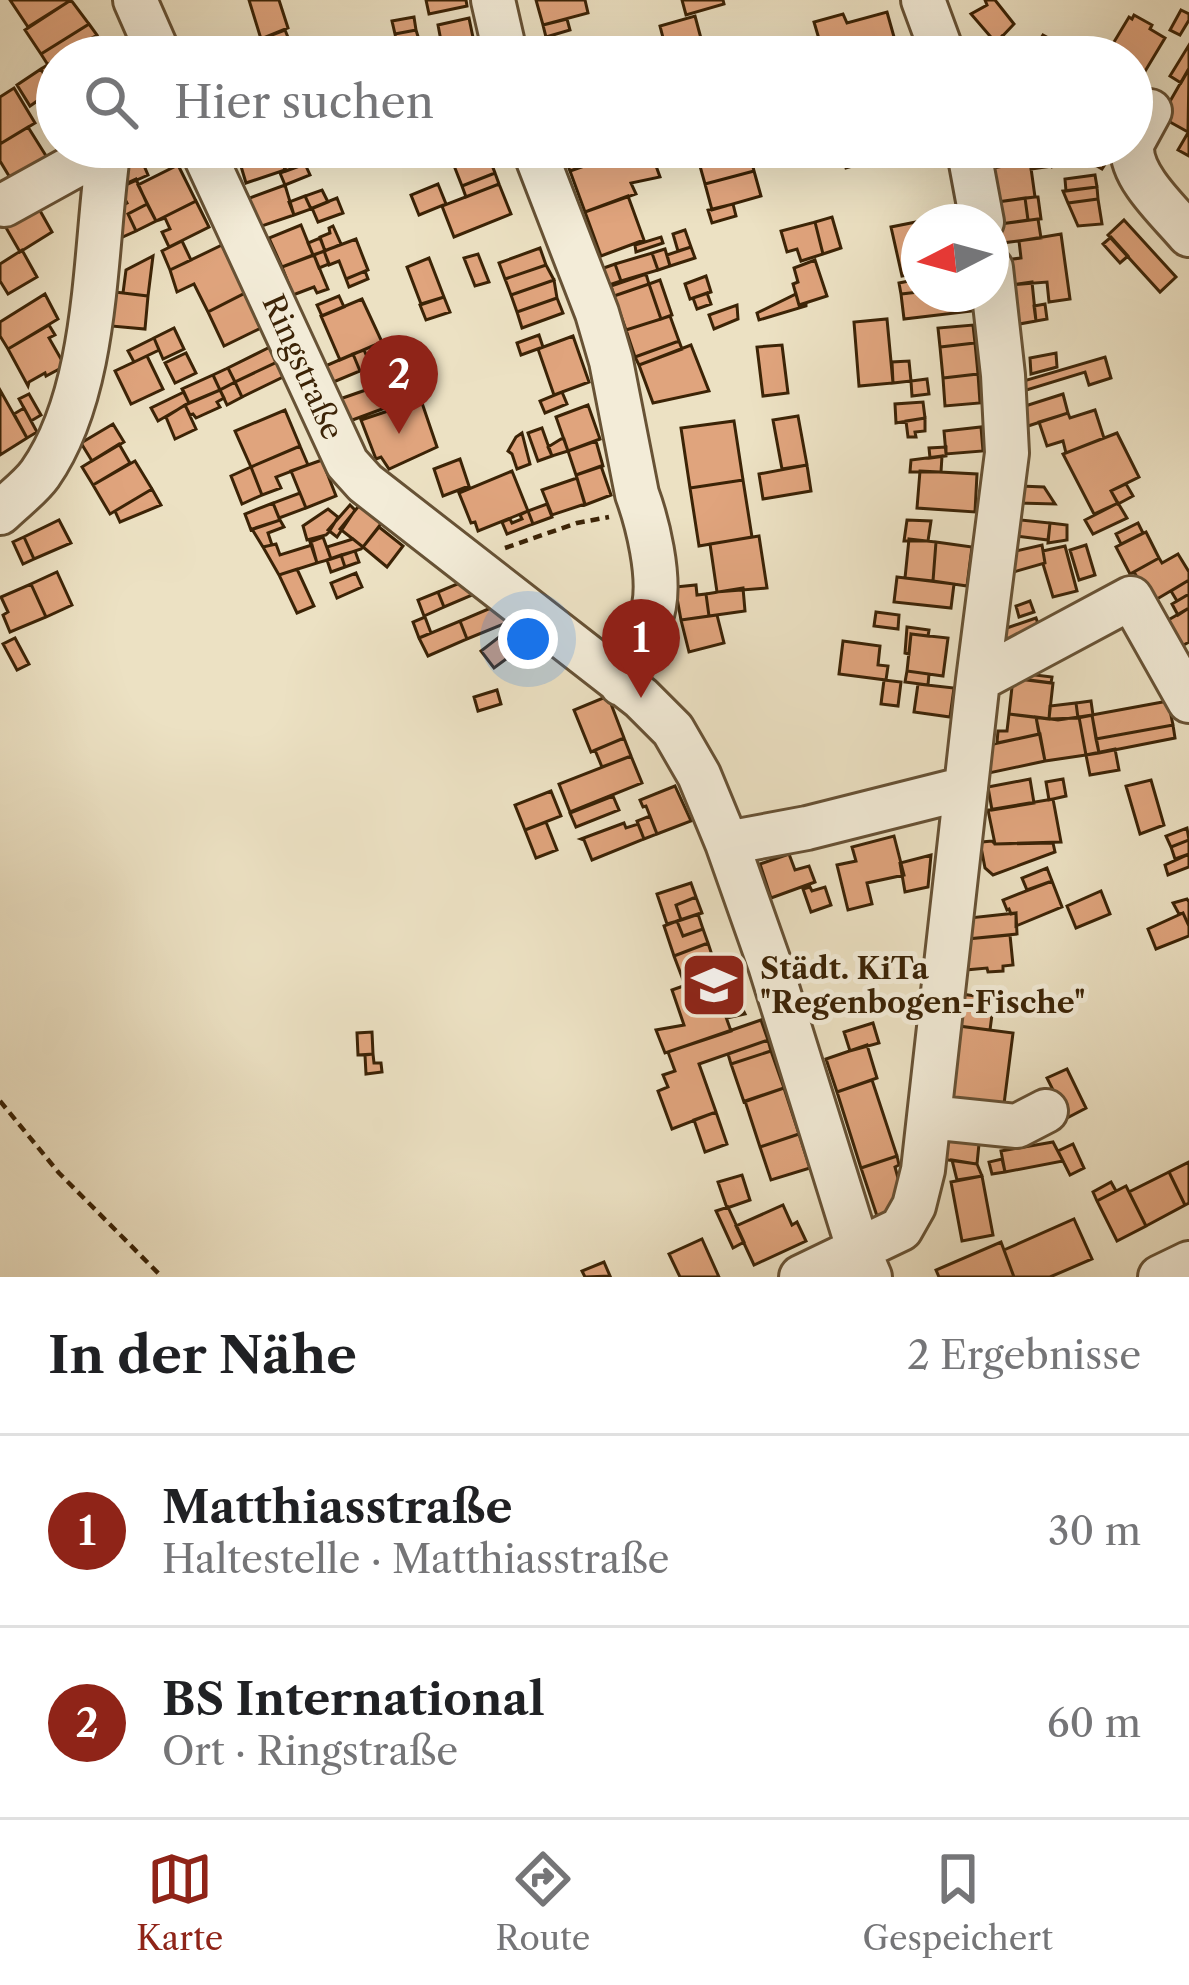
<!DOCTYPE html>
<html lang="de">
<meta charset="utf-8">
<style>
body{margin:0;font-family:"Libre Caslon Text",serif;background:#f6f6f6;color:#202124}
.compass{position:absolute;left:901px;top:204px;width:108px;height:108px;border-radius:50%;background:#fff;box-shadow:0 12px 48px #0002;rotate:264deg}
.you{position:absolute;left:528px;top:639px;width:42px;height:42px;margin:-30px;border:9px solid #fff;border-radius:50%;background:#1a73e8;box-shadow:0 0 0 18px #1a73e833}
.badge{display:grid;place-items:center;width:78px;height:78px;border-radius:50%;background:#8f2418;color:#fff;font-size:39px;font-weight:700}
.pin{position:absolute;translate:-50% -99px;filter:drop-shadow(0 3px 6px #0008)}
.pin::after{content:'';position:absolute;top:63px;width:42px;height:36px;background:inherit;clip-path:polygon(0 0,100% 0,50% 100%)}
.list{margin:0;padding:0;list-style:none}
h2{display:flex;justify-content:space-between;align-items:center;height:156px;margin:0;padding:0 48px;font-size:51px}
h2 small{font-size:39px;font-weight:400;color:#757577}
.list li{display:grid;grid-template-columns:78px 1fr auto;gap:36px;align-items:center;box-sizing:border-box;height:192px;padding:0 48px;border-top:3px solid #e0e0e0}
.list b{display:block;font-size:45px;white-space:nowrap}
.list p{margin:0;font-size:39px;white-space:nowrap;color:#757577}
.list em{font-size:39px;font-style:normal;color:#757577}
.icon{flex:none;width:66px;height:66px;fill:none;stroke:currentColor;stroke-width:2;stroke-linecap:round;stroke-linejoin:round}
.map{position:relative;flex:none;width:1189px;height:1277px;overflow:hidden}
.search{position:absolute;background:#fff;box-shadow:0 12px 48px #0002;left:36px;right:36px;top:36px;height:132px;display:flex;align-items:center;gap:30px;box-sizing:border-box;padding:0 42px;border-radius:66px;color:#757577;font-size:45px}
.sheet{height:540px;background:#fff}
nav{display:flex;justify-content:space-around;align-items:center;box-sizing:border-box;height:168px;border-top:3px solid #e0e0e0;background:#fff;font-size:33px;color:#757577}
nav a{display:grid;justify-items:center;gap:6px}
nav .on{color:#8f2418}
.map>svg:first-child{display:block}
.building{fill:#e0a47d;stroke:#3b2306;stroke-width:3}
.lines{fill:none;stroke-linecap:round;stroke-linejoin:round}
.minor-casing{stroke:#675235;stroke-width:48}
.path{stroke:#3b2306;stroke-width:4.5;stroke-dasharray:9 6;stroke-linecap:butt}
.minor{stroke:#f3ecd8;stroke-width:42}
.labels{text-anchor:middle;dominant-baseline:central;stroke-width:10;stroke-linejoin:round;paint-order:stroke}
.street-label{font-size:30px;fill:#3b2306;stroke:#f3ecd8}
.poi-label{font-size:30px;font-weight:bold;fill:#3b2306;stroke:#f3ecd8;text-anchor:start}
</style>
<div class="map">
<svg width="1189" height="1277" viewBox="0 0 1189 1277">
<rect width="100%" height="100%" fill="#ece1c3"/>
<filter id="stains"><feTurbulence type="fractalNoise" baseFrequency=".00167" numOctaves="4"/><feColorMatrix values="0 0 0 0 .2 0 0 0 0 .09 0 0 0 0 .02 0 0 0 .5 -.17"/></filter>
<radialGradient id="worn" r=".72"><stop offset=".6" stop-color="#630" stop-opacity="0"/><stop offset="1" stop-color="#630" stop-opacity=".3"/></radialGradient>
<!-- building -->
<path class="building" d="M10 0H71L28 27Z
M71 0 89 24 41 54 25 30Z
M249 0H279L288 28 261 39Z
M426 0H466L467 6 429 14Z
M536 0H585L588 13 543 25Z
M682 0H723L724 4 686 15Z
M985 0H995L1014 24 996 43 971 14 987 5Z
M1181 10 1189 14V20L1180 35 1170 30Z
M887 12 896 44 856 56 853 47 824 56 814 22 843 14 847 23Z
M1134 15 1152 25 1150 29 1165 38 1144 73 1132 66V57H1116L1108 52 1129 17 1132 19Z
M695 16 706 57H668L660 26Z
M414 17 416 30 395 34 392 21Z
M469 18 477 57H444L438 25Z
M567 19 570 30 546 37 543 25Z
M89 24 97 35 48 65 41 54Z
M285 30 296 57 222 55 261 39Z
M416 30 420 43 398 47 395 34Z
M1043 35 1054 41 1043 57H1029Z
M1002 36 1016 48 1010 55 996 43Z
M904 40 909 57 856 56 896 44Z
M1054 41 1071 53 1068 57H1043Z
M996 43 1010 55 1012 57H985Z
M1189 45V69L1181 83 1170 76Z
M57 59V88L53 90 41 69Z
M1132 66 1144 73 1132 95Z
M41 69 53 90 30 106 17 85Z
M1188 70 1189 71 1188 132 1161 117Z
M14 88 35 123 0 144V97Z
M28 127 48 159 12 181 0 161V144Z
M1189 131V156L1178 150Z
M136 147 148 175 112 191 115 156Z
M288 147H312L316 160 286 171 279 150Z
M447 147H481L451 158Z
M481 147H485L495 173 462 186 451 158Z
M561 147H622L626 157 608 161 607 158 570 171Z
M717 147 719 153 696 161 692 148Z
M742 147H748L754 171 705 184 698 159Z
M840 147H914L915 148 846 168Z
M926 147 929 156 903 164 900 152Z
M1024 147H1044L1052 166 1031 169 1030 161 1026 162Z
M1044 147H1063L1052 166Z
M1064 147H1109L1111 155 1102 169Z
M279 150 285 170 246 183 240 163Z
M651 152 660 177 631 183 636 194 585 212 570 171 607 158 608 161Z
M1030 161 1035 197 997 202 993 168Z
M305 164 310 175 285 185 280 173Z
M178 165 196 201 156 221 138 185Z
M754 171 761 196 712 210 705 184Z
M495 173 499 184 466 197 462 186Z
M1095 175 1097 187 1066 191 1065 179Z
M136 179 147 204 128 214 136 231 118 239 121 206 127 203 119 187Z
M438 184 446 204 419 215 411 195Z
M499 184 511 214 454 237 442 206Z
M285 185 294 215 259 227 247 199Z
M1097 187 1098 199 1068 203 1063 191Z
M322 190 328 202 311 209 305 196Z
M305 196 311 209 294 215 289 202Z
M628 196 644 240 601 256 585 212Z
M1035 197H1038L1041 219 1028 220 1025 198Z
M337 198 343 213 318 222 312 208Z
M1025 198 1028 220 1000 224 997 202Z
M1098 199 1102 224 1078 226 1068 203Z
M34 200 52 232 20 252 1 219Z
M196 201 209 227 169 247 162 232 170 229 165 218 156 221Z
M147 204 156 221 136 231 128 214Z
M733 204 736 216 712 223 708 210Z
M946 216 948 222H919V273L902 276 891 227Z
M832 217 841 248 823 254 815 222Z
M1038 219 1041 238 1002 243 1000 224Z
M1124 220 1176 277 1160 292 1108 235Z
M815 222 823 254 801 261 797 249 787 252 781 231Z
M301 225 313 255 282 267 269 238Z
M333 226 341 244 325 251 320 237 330 233 329 228Z
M685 230 691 247 678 251 673 234Z
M1061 234 1070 299 1049 302 1047 282 1009 285 1005 260 1021 258 1019 241Z
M661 237 663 243 636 252 635 245Z
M1111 237 1128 256 1120 263 1103 244Z
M320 238 325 251 313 255 308 243Z
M356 239 368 270 346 279 339 261 329 265 324 251Z
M182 241 191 260 170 270 162 251Z
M222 245 245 293 208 312 194 284 177 292 170 270Z
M691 247 695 258 670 266 667 255Z
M540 248 546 265 505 279 499 263Z
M665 249 670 266 658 270 652 253Z
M22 250 37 277 8 294 0 281V264Z
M324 251 329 264 319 268 314 255Z
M652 253 658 270 621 281 615 264Z
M478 254 489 282 475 286 464 258Z
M314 255 328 289 317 293 314 287 293 295 282 267Z
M153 256 148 296 123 293 126 270Z
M429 258 444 297 421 304 407 267Z
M815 260 827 296 799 305 793 284 798 282 794 268Z
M615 264 621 281 606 286 601 269Z
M546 265 554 280 511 295 505 279Z
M365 271 368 279 349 287 346 279Z
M646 274 649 284 614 296 611 286Z
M706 276 711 292 690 299 685 284Z
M919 279V292L901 294 899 283Z
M554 280 557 298 517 312 511 295Z
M660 280 672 315 661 319 649 284Z
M1032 282 1036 321 1014 325 1010 285Z
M649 284 661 319 626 330 614 296Z
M115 292 148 296 145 329 111 326Z
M919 292 970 294 972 311 904 319 901 294Z
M245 293 261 328 224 346 208 312Z
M707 293 711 304 697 309 693 298Z
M45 294 58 319 8 349 0 336V322Z
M796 294 799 305 806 303V306L759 320 757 313Z
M339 296 344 307 322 316 317 305Z
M444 297 450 312 426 320 420 305Z
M557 298 563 313 522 328 517 312Z
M362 299 382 342 340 360 321 316Z
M1045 304 1047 319 1036 321 1034 306Z
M737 305 738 319 714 329 709 315Z
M670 316 679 341 635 357 626 330Z
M887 319 893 383 859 386 854 322Z
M49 325 55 335 49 338 65 366 46 376 45 373 29 382 28 386 8 349Z
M973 325 975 343 940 347 938 328Z
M174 328 184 349 163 359 154 338Z
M539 335 543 347 521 355 517 343Z
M573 336 589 382 554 395 538 349Z
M154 338 159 350 134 362 128 351Z
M679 341 682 349 639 365 635 357Z
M975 343 978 374 943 378 940 347Z
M377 344 385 360 371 366 364 350Z
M691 345 709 391 653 403 639 365Z
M782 345 788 393 763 396 757 347Z
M270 347 277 362 235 382 228 368Z
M364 350 371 366 360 371 353 354Z
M186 353 196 373 175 383 165 363Z
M402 353 409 368 392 375H382L378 363Z
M1056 353 1057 367 1031 374 1030 358Z
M353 354 360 371 331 383 323 367Z
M147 356 163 389 131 404 115 371Z
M1105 357 1111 378 1089 385 1085 372 1020 392V382Z
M909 361 911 381 893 383 892 362Z
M277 362 283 377 242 397 235 382Z
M228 368 235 382 220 390 213 375Z
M978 374 980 403 945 406 943 378Z
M213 375 220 390 189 403 182 389Z
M927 379 929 394 912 396 911 381Z
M413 380 420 397 407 402 400 385Z
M235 382 242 397 227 405 220 390Z
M386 383 393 405 347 422 337 400Z
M0 390 27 438 0 455Z
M220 390 224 398 217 402 220 407 196 418 193 414 190 415 185 405Z
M184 392 189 403 158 421 151 408Z
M562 392 567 404 545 413 540 401Z
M29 394 41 415 31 421 19 399Z
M1063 394 1068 413 1028 426 1022 407Z
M421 400 437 447 389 469 381 457 376 459 361 420Z
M923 402 925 418 896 423 895 404Z
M185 405 196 429 175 439 166 417Z
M588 405 600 439 568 451 556 417Z
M24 408 37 432 27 438 14 414Z
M285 410 300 446 251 467 235 431Z
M1095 410 1104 438 1066 453 1063 441 1047 446 1039 422 1068 413 1070 418Z
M798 416 807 465 782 469 773 420Z
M925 418V431L915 432 916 437H908L906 421Z
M734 421 743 480 690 488 681 428Z
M113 424 124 442 92 461 81 443Z
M981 427 983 451 946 454 944 431Z
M542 428 552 456 538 461 528 433Z
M522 433 530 464 517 469 512 454 508 451 516 437Z
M1117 433 1139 477 1111 491 1118 503 1094 514 1063 454Z
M561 439H564L568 451 552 456 548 447Z
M596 441 603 466 576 475 568 451Z
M119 444 130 463 93 485 82 467Z
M300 446 308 465 276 477 281 488 262 495 251 467Z
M946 447V456L930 458 929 448Z
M942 456 941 472H910L911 460Z
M460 459 469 486 443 496 434 469Z
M322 460 336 496 306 508 291 471Z
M135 461 152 489 110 514 93 485Z
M807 465 811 491 763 499 759 474Z
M601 466 611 495 585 505 576 475Z
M251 467 262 495 242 504 231 476Z
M512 471 528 511 478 531 475 522 471 523 459 493Z
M920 471 977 474 975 512 917 508Z
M577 478 585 504 552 515 542 490Z
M743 480 752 537 699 546 690 488Z
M1126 484 1133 496 1118 504 1111 491Z
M1020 486 1044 487 1055 504 1018 503Z
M152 489 161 505 120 522 115 511Z
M300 493 306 508 279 518 273 503Z
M362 502 384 520 363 547 340 529Z
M273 503 280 520 251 530 245 514Z
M1118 503 1127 518 1093 534 1085 520Z
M547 504 552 517 533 524 528 511Z
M350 505 355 510 337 537 328 530Z
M328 509 338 517 329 532 326 535 307 540 303 526Z
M528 511 533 524 507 534 502 522 510 519 512 523 522 519 520 515Z
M1010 519 1050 523 1048 540 1008 535Z
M59 520 71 543 34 559 24 537Z
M280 520 284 527 268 533 272 545 263 547 252 529Z
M907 520 931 521 928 541H904Z
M1050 523 1067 525V540L1048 543Z
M1138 523 1143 533 1121 544 1116 534Z
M379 527 403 546 387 567 363 547Z
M1146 532 1159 558 1130 574 1116 547Z
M759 536 767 588 717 592 710 544Z
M24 537 34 559 23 564 13 542Z
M323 537 331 559 317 563 310 542Z
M353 539 363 547 361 549 331 559 327 547Z
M909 539 936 542 933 581 905 578Z
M936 542 972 547 967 586 933 581Z
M276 544 280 555 312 545 317 563 279 575 263 547Z
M1042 545 1045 563 1010 573 1012 552Z
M1086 545 1095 575 1079 580 1070 550Z
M1065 546 1077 591 1053 597 1043 564 1045 563 1043 551Z
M355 551 359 562 345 567 341 555Z
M1178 554 1189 572V580L1152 602 1134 572 1159 558 1162 563Z
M341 555 345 567 331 572 327 560Z
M297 569 314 606 297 613 279 575Z
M57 572 72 605 46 617 31 584Z
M356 573 362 587 337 598 331 583Z
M897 577 954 584 951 608 894 602Z
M1189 580V594L1177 601 1171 591Z
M462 582 477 593 444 607 438 592Z
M31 584 46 617 10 632 3 615 8 612 1 597Z
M696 585 697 595 706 594 709 616 681 620 675 587Z
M743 588 745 611 709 616 706 594Z
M438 592 444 607 424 616 418 600Z
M1189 594V608L1178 615 1172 604Z
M1030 601 1034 612 1019 617 1016 606Z
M493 607 511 621 467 639 460 621Z
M1189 608V642L1178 648 1163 623Z
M876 612 899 615 898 629 874 626Z
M717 615 724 643 689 652 681 620Z
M425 617 431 633 419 638 413 622Z
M1036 618 1042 635 1004 648 998 631Z
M460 621 467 639 428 656 419 638Z
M516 624 531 637 525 645 494 668 481 651Z
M907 627 929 630 928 636 911 634 909 654 905 653Z
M911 634 948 638 943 676 907 671Z
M15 638 29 664 17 670 3 644Z
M843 641 880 646 878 665 888 666 886 680 839 674Z
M907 671 929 674 928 685 905 682Z
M1027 674 1052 677 1051 683 1026 680Z
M1013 678 1053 683 1049 719 1009 714Z
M884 680 901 682 898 706 881 704Z
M918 684 954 688 950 717 914 712Z
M497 690 501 704 478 711 474 697Z
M608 696 624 738 591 752 574 710Z
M1091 701 1093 715 1078 718 1076 703Z
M1168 701 1173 725 1096 739 1092 715Z
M1076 703 1078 718 1049 719 1050 706Z
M1009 714 1036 717 1039 734 997 743 998 731H1007Z
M1092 715 1099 753 1086 755 1079 717Z
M1036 717 1058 720 1079 717 1086 755 1045 761Z
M1173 725 1175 738 1099 753 1096 739Z
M1040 734 1045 761 989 773V771H986L989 745Z
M624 738 631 756 602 767 595 750Z
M1115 749 1119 770 1090 775 1086 755Z
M631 756 642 783 570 812 559 784Z
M1030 779 1034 803 992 810 988 787Z
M1063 779 1066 796 1049 800 1046 782Z
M1151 780 1164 825 1140 834 1126 786Z
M675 786 691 821 657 834 646 806 643 807 640 800Z
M551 791 561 816 525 830 515 805Z
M613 796 619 810 576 827 570 813Z
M1053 799 1061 842 995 844 988 810Z
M650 816 657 834 644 839 637 821Z
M546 822 557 850 536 858 525 830Z
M624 823 626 828 638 824 644 839 592 860 584 840 581 839Z
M1187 828 1189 840 1171 847 1166 836Z
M894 836 904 875 867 883 872 904 848 910 837 865 856 861 852 847Z
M1189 840V854L1175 859 1171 847Z
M992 841 995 844 1053 843 1055 852 993 875 985 868 981 847 982 842Z
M789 854 795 870 809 866 815 882 771 898 760 864Z
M1189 854V867L1168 875 1165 865Z
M931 855 928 887 905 892 900 863Z
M1047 868 1052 881 1027 890 1022 878Z
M1052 881 1062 907 1016 926V913L1011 914 1009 909 1007 910 1003 900Z
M691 883 696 897 676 905 681 920 667 924 657 894Z
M810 887 812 891 825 887 831 905 811 912 803 889Z
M1101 891 1110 914 1076 928 1067 906Z
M696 897 702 913 681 920 676 905Z
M1187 899 1189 902V926L1183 913 1179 914 1173 903Z
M1016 913 1017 934 967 939 969 918Z
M1183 913 1189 926V936L1156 949 1148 929Z
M698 914 703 929 683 936 677 921Z
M677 921 683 936 703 929 708 943 674 956 664 926Z
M1010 935 1013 965 1003 966V971L988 972 987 968 965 970 967 939Z
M708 943 713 958 693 965 699 980 685 985 674 956Z
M713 958 719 973 699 980 693 965Z
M723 971 728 987 708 994 702 979Z
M702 979 708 994 728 987 733 1002 699 1014 689 984Z
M689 984 699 1014 722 1006 731 1031 665 1053 656 1030 684 1025 672 990Z
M962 994 994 999 990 1030 958 1026Z
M738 1000 745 1014 727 1018 722 1006Z
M761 1020 768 1040 699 1064 716 1112 672 1129 658 1091 668 1087 663 1075 675 1071 668 1052Z
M873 1023 879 1043 850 1051 844 1032Z
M959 1026 1013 1033 1003 1112 949 1105Z
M372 1032 373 1054 358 1055 357 1033Z
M768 1040 771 1051 731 1064 728 1054Z
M867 1045 877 1078 837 1092 826 1059Z
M771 1051 784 1088 744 1102 731 1064Z
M373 1054 374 1063H381L382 1072 366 1074 365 1055Z
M1067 1069 1086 1108 1067 1118 1047 1078Z
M872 1080 897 1156 861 1168 837 1092Z
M784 1088 799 1134 760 1147 745 1101Z
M716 1112 727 1144 705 1152 694 1120Z
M945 1129 980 1134 977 1164 941 1159Z
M799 1134 810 1168 771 1180 760 1147Z
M1053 1142 1063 1161 1005 1172 1001 1151Z
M1073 1144 1084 1168 1070 1175 1058 1151Z
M897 1156 899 1165 895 1167 898 1178 894 1215 877 1216 861 1168Z
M1002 1159 1005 1172 992 1174 989 1162Z
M952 1160 977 1164 982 1176 957 1180Z
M1189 1162V1203L1185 1205 1169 1172Z
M1169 1172 1185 1205 1146 1226 1129 1192Z
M742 1175 750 1200 727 1208 718 1182Z
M982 1176 993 1235 962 1241 951 1182Z
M1111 1182 1116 1191 1097 1201 1093 1192Z
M1126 1186 1146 1226 1117 1241 1097 1201Z
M783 1205 792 1225 797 1222 806 1241 754 1265 736 1226Z
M728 1207 744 1242 733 1248 716 1211Z
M1074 1219 1092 1259 1050 1277H1014L1004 1250Z
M702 1239 719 1277H680L669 1254Z
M1001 1242 1014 1277H939L936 1270Z
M604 1262 610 1276 585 1277 582 1271Z"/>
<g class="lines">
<!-- minor casing -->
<g class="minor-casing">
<path id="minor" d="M135 0 160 57
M493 0 506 57
M923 0 944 57
M1132 144 1150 111
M201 147 347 463 365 483 641 698 673 730 699 775 727 843 770 965 859 1251 870 1277
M533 147 597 313 611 361 637 494C648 524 660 575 654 606 649 632 632 659 621 684
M968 147 982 222
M1132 147C1131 178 1170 212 1189 235
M4 205 109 147
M0 513C13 500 30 488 40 474 100 388 94 248 109 147
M978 680 1131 598 1189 701
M727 843 807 828 966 788
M929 1117 1017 1126 1046 1111
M801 1277 901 1229 914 1206 923 1170 978 680 1007 453 1003 375 991 268
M1160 1277 1189 1263"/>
</g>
<!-- path -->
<path class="path" d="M505 548 577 523 609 517
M0 1101 59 1173 162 1277"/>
<!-- minor -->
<use href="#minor" class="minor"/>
</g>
<!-- icons -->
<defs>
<g id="school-square" transform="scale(3.45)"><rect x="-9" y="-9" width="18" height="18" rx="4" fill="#8f2418" stroke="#f3ecd8"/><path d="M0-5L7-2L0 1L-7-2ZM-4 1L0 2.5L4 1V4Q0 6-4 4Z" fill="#fff"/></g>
</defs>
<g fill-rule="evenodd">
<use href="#school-square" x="714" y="985"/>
</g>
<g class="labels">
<!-- street labels -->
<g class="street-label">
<text transform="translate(303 367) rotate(66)">Ringstraße</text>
</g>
<!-- poi labels -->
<g class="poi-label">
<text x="760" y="968">Städt. KiTa<tspan x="760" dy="34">"Regenbogen-Fische"</tspan></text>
</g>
</g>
<rect width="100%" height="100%" filter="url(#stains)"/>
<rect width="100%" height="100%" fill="url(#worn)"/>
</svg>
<svg class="compass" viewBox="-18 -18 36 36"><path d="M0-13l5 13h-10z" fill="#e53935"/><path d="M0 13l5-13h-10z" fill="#757577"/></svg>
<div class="you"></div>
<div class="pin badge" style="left:641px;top:698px">1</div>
<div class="pin badge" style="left:399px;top:434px">2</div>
<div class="search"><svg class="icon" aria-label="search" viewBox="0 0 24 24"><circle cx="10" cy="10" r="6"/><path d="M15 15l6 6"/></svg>Hier suchen</div>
</div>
<section class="sheet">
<h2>In der Nähe<small>2 Ergebnisse</small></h2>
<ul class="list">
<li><span class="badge">1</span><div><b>Matthiasstraße</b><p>Haltestelle · Matthiasstraße</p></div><em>30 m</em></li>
<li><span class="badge">2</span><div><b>BS International</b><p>Ort · Ringstraße</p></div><em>60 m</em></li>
</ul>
</section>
<nav>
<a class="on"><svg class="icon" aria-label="map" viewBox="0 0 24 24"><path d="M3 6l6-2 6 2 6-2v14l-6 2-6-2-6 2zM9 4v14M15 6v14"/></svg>Karte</a>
<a><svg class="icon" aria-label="directions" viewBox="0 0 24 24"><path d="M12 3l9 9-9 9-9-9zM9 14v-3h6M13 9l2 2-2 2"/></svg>Route</a>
<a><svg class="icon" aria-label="saved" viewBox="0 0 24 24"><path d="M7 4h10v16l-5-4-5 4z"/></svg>Gespeichert</a>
</nav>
